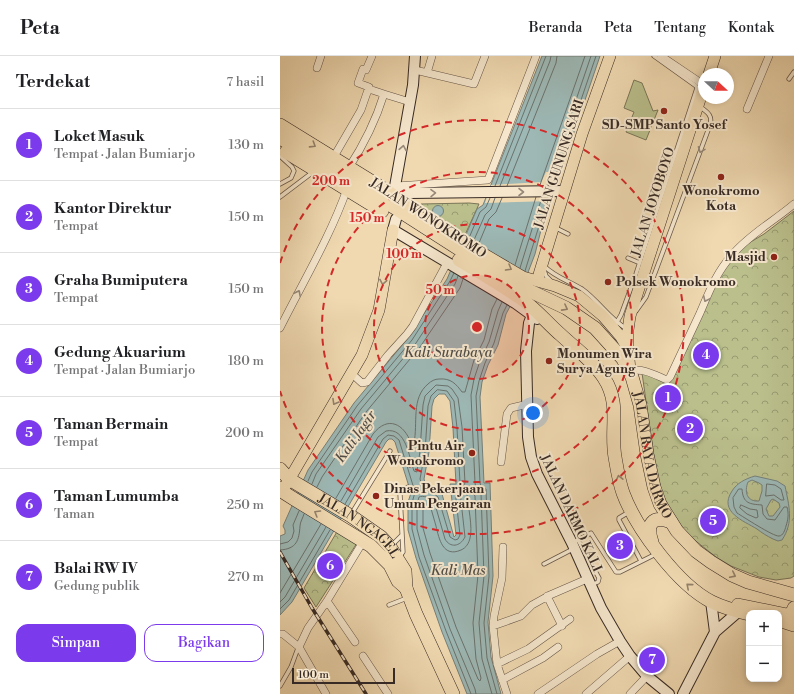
<!DOCTYPE html>
<html lang="id">
<meta charset="utf-8">
<style>
body{margin:0;font-family:"Libre Bodoni",serif;background:#f2f2f2;color:#202124}
.controls{position:absolute;right:12px;bottom:12px;display:grid;overflow:hidden;border-radius:8px;box-shadow:0 2px 6px #0003}
.controls button{width:36px;height:36px;display:grid;place-items:center;padding:0;border:0;border-bottom:1px solid #e0e0e0;background:#fff;color:#202124;font:20px sans-serif}
.compass{position:absolute;left:418px;top:12px;width:36px;height:36px;border-radius:50%;background:#fff;box-shadow:0 2px 6px #0003;rotate:111deg}
.scale{position:absolute;left:12px;bottom:10px;width:103px;box-sizing:border-box;padding-left:4px;border:2px solid #382b25;border-top:0;font-size:11px;line-height:14px;white-space:nowrap;color:#382b25;-webkit-text-stroke:3px #f5e6cc;paint-order:stroke}
.you{position:absolute;left:253px;top:357px;width:14px;height:14px;margin:-10px;border:3px solid #fff;border-radius:50%;background:#1a73e8;box-shadow:0 0 0 6px #1a73e833}
.badge{display:grid;place-items:center;width:26px;height:26px;border-radius:50%;background:#7c3aed;color:#fff;font-size:13px;font-weight:700}
.pin{position:absolute;translate:-50% -50%;border:2px solid #fff;box-shadow:0 1px 4px #0006}
.list{margin:0;padding:0;list-style:none}
h2{display:flex;justify-content:space-between;align-items:center;height:52px;margin:0;padding:0 16px;font-size:17px}
h2 small{font-size:13px;font-weight:400;color:#757577}
.list li{display:grid;grid-template-columns:26px 1fr auto;gap:12px;align-items:center;box-sizing:border-box;height:72px;padding:0 16px;border-top:1px solid #e0e0e0}
.list b{display:block;font-size:15px;white-space:nowrap}
.list p{margin:0;font-size:13px;white-space:nowrap;color:#757577}
.list em{font-size:13px;font-style:normal;color:#757577}
.actions{display:flex;gap:8px;padding:12px 16px}
.actions a{flex:1;padding:9px 0;border:1px solid #7c3aed;border-radius:12px;text-align:center;font-size:14px;color:#7c3aed}
.actions .main{background:#7c3aed;color:#fff}
.map{position:relative;flex:none;width:514px;height:638px;overflow:hidden}
header{display:flex;align-items:center;gap:24px;box-sizing:border-box;height:56px;padding:0 20px;background:#fff;border-bottom:1px solid #e0e0e0}
header strong{font-size:19px}
nav{display:flex;gap:22px;margin-inline-start:auto;font-size:14px}
main{display:flex}
aside{flex:1;background:#fff}
.map>svg:first-child{display:block}
.park{fill:url(#park-crowns);stroke:#797558}
.pitch{fill:#babf8c;stroke:#797558}
.water{fill:#9db8b5;stroke:#75807b;fill-rule:evenodd}
.pier{fill:#f0d9b1}
.lines{fill:none;stroke-linecap:round;stroke-linejoin:round}
.shore{stroke:#6a726d;stroke-width:1}
.lane-casing{stroke:#665648;stroke-width:5}
.street-casing{stroke:#665648;stroke-width:8}
.secondary-casing{stroke:#382b25;stroke-width:12}
.primary-casing{stroke:#382b25;stroke-width:12}
.highway-casing{stroke:#382b25;stroke-width:14}
.lane{stroke:#f5e6cc;stroke-width:3.5}
.street{stroke:#f5e6cc;stroke-width:7}
.secondary{stroke:#f5e6cc;stroke-width:10}
.primary{stroke:#f0d9b1;stroke-width:11}
.highway{stroke:#f0d9b1;stroke-width:13}
.rail-casing{stroke:#382b25;stroke-width:3.5}
.rail{stroke:#f5e6cc;stroke-width:2;stroke-dasharray:6;stroke-linecap:butt}
.oneway{stroke:#94826b}
.oneway2{stroke:#968878}
.ring{fill:none;stroke:#d62828;stroke-width:2;stroke-dasharray:7 5}
.poi-dot{fill:#8f2418;stroke:#f5e6cc;stroke-width:1.5}
.labels{text-anchor:middle;dominant-baseline:central;stroke-width:4;stroke-linejoin:round;paint-order:stroke}
.poi-label{font-size:13px;font-weight:bold;fill:#382b25;stroke:#f5e6cc;text-anchor:start}
.street-label{font-size:13px;fill:#382b25;stroke:#f5e6cc}
.water-label{font-size:14px;font-style:italic;fill:#514e49;stroke:#f5e6cc}
.centre{fill:#d62828;stroke:#f5e6cc;stroke-width:2}
.ring-label{font-size:12px;text-anchor:middle;font-weight:bold;fill:#d62828;stroke:#f5e6cc;stroke-width:4;stroke-linejoin:round;paint-order:stroke}
</style>
<header>
<strong>Peta</strong>
<nav><a>Beranda</a><a>Peta</a><a>Tentang</a><a>Kontak</a></nav>
</header>
<main>
<aside>
<h2>Terdekat<small>7 hasil</small></h2>
<ul class="list">
<li><span class="badge">1</span><div><b>Loket Masuk</b><p>Tempat · Jalan Bumiarjo</p></div><em>130 m</em></li>
<li><span class="badge">2</span><div><b>Kantor Direktur</b><p>Tempat</p></div><em>150 m</em></li>
<li><span class="badge">3</span><div><b>Graha Bumiputera</b><p>Tempat</p></div><em>150 m</em></li>
<li><span class="badge">4</span><div><b>Gedung Akuarium</b><p>Tempat · Jalan Bumiarjo</p></div><em>180 m</em></li>
<li><span class="badge">5</span><div><b>Taman Bermain</b><p>Tempat</p></div><em>200 m</em></li>
<li><span class="badge">6</span><div><b>Taman Lumumba</b><p>Taman</p></div><em>250 m</em></li>
<li><span class="badge">7</span><div><b>Balai RW IV</b><p>Gedung publik</p></div><em>270 m</em></li>
</ul>
<div class="actions"><a class="main">Simpan</a><a>Bagikan</a></div>
</aside>
<div class="map">
<svg width="514" height="638" viewBox="0 0 514 638">
<defs>
<pattern id="park-crowns" width="20" height="18" patternUnits="userSpaceOnUse"><rect width="20" height="18" fill="#babf8c"/><path d="M2 6a3 3 0 1 1 6 0M12 15a3 3 0 1 1 6 0" fill="none" stroke="#989b72"/></pattern>
</defs>
<rect width="100%" height="100%" fill="#f0d9b1"/>
<filter id="stains"><feTurbulence type="fractalNoise" baseFrequency=".005" numOctaves="4"/><feColorMatrix values="0 0 0 0 .2 0 0 0 0 .09 0 0 0 0 .02 0 0 0 .5 -.17"/></filter>
<radialGradient id="worn" r=".72"><stop offset=".6" stop-color="#630" stop-opacity="0"/><stop offset="1" stop-color="#630" stop-opacity=".3"/></radialGradient>
<!-- park -->
<path class="park" d="M189 147 199 148 184 181 140 154 141 148Z
M514 155V520L511 522 496 524 479 521 451 510 436 501 407 478 391 455 382 437 375 408 362 317 389 326 434 228 452 202 469 187 484 178Z
M58 474 77 487 36 551 24 532Z"/>
<!-- pitch -->
<path class="pitch" d="M354 24 362 27 373 55 378 54 366 84 346 76 354 56 344 52Z"/>
<!-- water -->
<path class="water" d="M262 0H320L262 170 255 198 247 219 226 258 218 289 208 309 202 326 200 341 204 427H210L213 520 208 566 211 601 221 638H187L162 576 136 502 128 474V446L131 437 115 386 112 383H109L106 386 12 546 0 559V480L5 478V474L3 470 28 414 74 347 128 282 167 223 197 153 203 149ZM159 338H165L170 345 173 372 176 428H170L176 479 174 481 162 438 152 432 147 433 144 423 149 396 152 350 154 343Z
M152.5 155a5.5 5.5 0 1 1 11 0a5.5 5.5 0 1 1-11 0Z
M475 420 497 425 505 430C509 450 514 466 502 484L498 485 493 483C487 480 482 477 477 473 464 465 438 456 452 435 457 427 465 423 475 420ZM472 424 479 427 482 429V435L479 445C467 446 464 436 468 426ZM493 443 499 447 500 451 493 460H489L486 453 491 444Z"/>
<!-- pier -->
<path class="pier" d="M266 116H283L273 145 205 147 211 129 261 126Z"/>
<g class="lines">
<!-- shore -->
<path class="shore" d="M260 129 305 0
M267 129 311 0
M272 129 316 0
M215 130 266 0
M220 130 270 5 271 0
M227 130 276 7 277 0
M189 182 200 156 206 151 210 142
M194 184 205 159 211 153 215 142
M199 187 209 163 216 156 222 142
M235 209 256 141
M240 212 262 141
M245 215 268 141
M160 334 167 335 174 345 177 372 180 427 175 434 180 479 178 483 175 484 170 481 158 441 152 436 144 435 140 423 145 396 148 350 151 340 157 334Z
M28 425 32 416 77 350 132 284 170 225 174 217
M32 428 36 418 81 353 136 287 175 228 178 220
M487 428 495 429 501 433 504 444H501L494 439 486 440Z
M37 431 42 421 86 356 140 291 180 232 183 223
M459 433H462C463 448 470 448 482 449L483 458 487 463 495 464 504 451H507C509 458 508 464 506 470 505 474 503 480 499 480 494 481 462 460 457 457L454 451 453 442Z
M189 435H191L195 440 198 519 193 567 196 603 201 622 200 625 198 623 176 571 150 497 143 472V449L145 448H148L150 449C152 456 154 463 156 470 159 483 163 502 181 494 186 492 189 487 190 482 193 472 188 450 187 439Z
M56 442 93 378C108 359 124 368 131 387H134C138 367 131 342 148 328 151 325 155 323 159 323 171 322 176 328 182 336H185L194 304 204 284 212 253 217 243
M61 445 98 381 106 375C126 371 129 401 134 415L137 416 140 395 143 349 145 340 156 329 168 330 172 333 178 342 182 371 185 427 180 436 185 481C180 491 170 492 165 483L154 445C151 442 143 439 139 441L137 448V473L144 499 170 573 195 633 196 638
M65 448 103 383 108 379 114 380 119 384 135 436 132 447V473L139 501 166 575 191 638
M461 449 470 453 477 454 478 461 476 462 467 458 460 452Z
M0 488 8 486 12 482 14 475 13 469 19 455
M0 494C17 493 19 484 20 470 20 466 23 462 24 458
M0 537 41 468
M0 546 5 541 46 471
M0 553 9 544 50 474
M212 638 202 603 199 567 204 520 201 437 196 432 195 427 191 339 194 323 200 305 209 286 218 255 222 246
M217 638 207 602 204 567 209 520 206 433 201 430 200 427 196 340 199 325 205 307 214 287 223 257 227 249"/>
<!-- lane casing -->
<g class="lane-casing">
<path id="lane" d="M509 23 514 16
M0 100 12 111 14 115 11 122 0 128
M0 141 33 116
M276 172 288 178
M348 202 360 207
M264 210C275 221 289 225 302 233 319 245 329 263 347 273
M264 214 266 220 271 225
M356 255 366 241 430 69C433 59 427 56 419 50
M334 271 341 259 356 218 417 32 416 30 374 0
M349 456 339 462V464L361 505
M72 457 110 395
M298 484 319 522 318 526 311 529
M292 487 311 477 336 516H340L376 498
M111 490 122 479
M120 500 123 496 120 438 122 434 128 431
M264 508 293 493
M109 549 127 542
M0 630 11 611 18 592"/>
</g>
<!-- street casing -->
<g class="street-casing">
<path id="street" d="M381 0 424 29
M37 12 41 0
M135 14 194 28 205 0
M147 17 152 0
M104 38 130 46
M467 53 489 0
M52 104 81 54 89 31 78 27 83 13 86 14 92 0
M68 113C83 90 96 64 104 38L89 33
M116 130 208 124 256 0
M0 272C23 226 50 181 67 133
M351 315C364 312 375 319 387 324L390 321C400 300 410 278 420 257 429 236 437 215 453 198 470 178 494 165 514 148
M71 317 82 327 87 326 108 299 127 278 133 270 167 207
M221 406 227 358 231 352 248 348
M223 491 222 522 214 560 213 570 217 608 227 638
M267 540 282 570
M47 545 75 586
M213 570 241 560 252 549 270 539 307 523
M0 578H3L19 591 46 638
M19 591 28 572 47 545 84 484
M83 600 108 638
M217 608 248 593 290 563
M222 624 263 602 278 591
M258 638 317 598 340 585
M306 638 350 600
M350 638 367 620"/>
</g>
<!-- secondary casing -->
<g class="secondary-casing">
<path id="secondary" d="M106 135 130 137 284 135
M114 136 133 29 135 0
M116 163 113 174 235 247 257 263
M252 259 249 267 246 295 248 381 251 401 257 418 292 487 321 552 340 585 350 600 367 620 389 638
M431 545 435 576
M403 638 435 576 458 556"/>
</g>
<!-- primary casing -->
<g class="primary-casing">
<path id="primary" d="M429 18 435 0
M143 162 243 221 275 230 299 240 323 260 341 281 348 293 350 314
M257 225 302 78 330 0
M348 293V274L350 260 424 31
M6 429 82 299 99 254 113 174"/>
</g>
<!-- highway casing -->
<g class="highway-casing">
<g id="highway">
<path d="M0 69 107 135 131 153"/>
<path id="s1" d="M0 82 87 134 179 193 250 235 286 252 315 272 343 303 352 321 360 349 367 398 374 431 380 448 397 475 416 495 431 506 452 519 468 526 514 539"/>
<path d="M6 96 102 155"/>
<path d="M179 204C201 217 223 230 243 244 257 254 268 268 281 279 296 293 313 305 324 322 341 348 330 373 335 401 337 413 339 426 343 437 356 472 398 529 432 546 444 552 456 555 469 558"/>
<path id="s2" d="M0 413 9 423 71 460 101 481 110 491 125 515 126 532 136 558 173 638"/>
<path d="M0 432 3 436 14 443 91 490 110 509 118 525 126 532"/>
<path d="M372 486C366 468 372 459 391 466"/>
<path d="M458 549 507 559 512 557 514 552"/>
<path d="M499 564 514 569"/>
</g>
</g>
<!-- lane -->
<use href="#lane" class="lane"/>
<!-- street -->
<use href="#street" class="street"/>
<!-- secondary -->
<use href="#secondary" class="secondary"/>
<!-- primary -->
<use href="#primary" class="primary"/>
<!-- highway -->
<use href="#highway" class="highway"/>
<!-- rail casing -->
<g class="rail-casing">
<path id="rail" d="M0 496 32 552 86 638"/>
</g>
<!-- rail -->
<use href="#rail" class="rail"/>
</g>
<!-- one-way arrows -->
<defs><path id="oneway-chevron" d="M-2-3.5L2.5 0L-2 3.5" fill="none" stroke-width="1.6" stroke-linecap="round" stroke-linejoin="round"/></defs>
<g class="oneway">
<use href="#oneway-chevron" transform="translate(33 89) rotate(32)"/>
<use href="#oneway-chevron" transform="translate(229 212) rotate(30)"/>
<use href="#oneway-chevron" transform="translate(103 226) rotate(100)"/>
<use href="#oneway-chevron" transform="translate(285 252) rotate(28)"/>
<use href="#oneway-chevron" transform="translate(55 346) rotate(120)"/>
<use href="#oneway-chevron" transform="translate(339 422) rotate(-103)"/>
<use href="#oneway-chevron" transform="translate(37 457) rotate(-149)"/>
<use href="#oneway-chevron" transform="translate(453 519) rotate(26)"/>
<use href="#oneway-chevron" transform="translate(409 530) rotate(-139)"/>
</g>
<g class="oneway2">
<use href="#oneway-chevron" transform="translate(123 92) rotate(-80)"/>
<use href="#oneway-chevron" transform="translate(421 94) rotate(111)"/>
<use href="#oneway-chevron" transform="translate(241 136)"/>
<use href="#oneway-chevron" transform="translate(153 137) rotate(-1)"/>
<use href="#oneway-chevron" transform="translate(18 237) rotate(-63)"/>
<use href="#oneway-chevron" transform="translate(426 243) rotate(115)"/>
</g>
<!-- distance rings -->
<circle cx="197" cy="271" r="52" fill="#d62828" fill-opacity=".12"/>
<g class="ring">
<circle cx="197" cy="271" r="52"/>
<circle cx="197" cy="271" r="103"/>
<circle cx="197" cy="271" r="155"/>
<path d="M0 207A207 207 0 1 1 0 335"/>
</g>
<!-- markers -->
<g class="poi-dot">
<circle cx="384" cy="55" r="4"/>
<circle cx="441" cy="121" r="4"/>
<circle cx="494" cy="201" r="4"/>
<circle cx="328" cy="226" r="4"/>
<circle cx="269" cy="305" r="4"/>
<circle cx="192" cy="397" r="4"/>
<circle cx="96" cy="440" r="4"/>
</g>
<g class="labels">
<!-- poi labels -->
<g class="poi-label">
<text x="384" y="69" text-anchor="middle">SD-SMP Santo Yosef</text>
<text x="441" y="135" text-anchor="middle">Wonokromo<tspan x="441" dy="15">Kota</tspan></text>
<text x="486" y="201" text-anchor="end">Masjid</text>
<text x="336" y="226">Polsek Wonokromo</text>
<text x="277" y="298">Monumen Wira<tspan x="277" dy="15">Surya Agung</tspan></text>
<text x="184" y="390" text-anchor="end">Pintu Air<tspan x="184" dy="15">Wonokromo</tspan></text>
<text x="104" y="433">Dinas Pekerjaan<tspan x="104" dy="15">Umum Pengairan</tspan></text>
</g>
<!-- street labels -->
<g class="street-label">
<text transform="translate(279 108) rotate(-72)">JALAN GUNUNG SARI</text>
<text transform="translate(373 146) rotate(-72)">JALAN JOYOBOYO</text>
<text transform="translate(148 162) rotate(33)">JALAN WONOKROMO</text>
<text stroke="none"><textPath href="#s1" startOffset="511">JALAN RAYA DARMO</textPath></text>
<text transform="translate(291 457) rotate(65)">JALAN DARMO KALI</text>
<text stroke="none"><textPath href="#s2" startOffset="98">JALAN NGAGEL</textPath></text>
</g>
<!-- water labels -->
<g class="water-label">
<text x="168" y="297">Kali Surabaya</text>
<text transform="translate(76 381) rotate(-55)">Kali Jagir</text>
<text x="178" y="515">Kali Mas</text>
</g>
</g>
<circle cx="197" cy="271" r="6" class="centre"/>
<g class="ring-label">
<text x="51" y="129">200 m</text>
<text x="87" y="166">150 m</text>
<text x="124" y="202">100 m</text>
<text x="160" y="238">50 m</text>
</g>
<rect width="100%" height="100%" filter="url(#stains)"/>
<rect width="100%" height="100%" fill="url(#worn)"/>
</svg>
<div class="controls">
<button>+</button>
<button>−</button>
</div>
<svg class="compass" viewBox="-18 -18 36 36"><path d="M0-13l5 13h-10z" fill="#e53935"/><path d="M0 13l5-13h-10z" fill="#757577"/></svg>
<div class="scale">100 m</div>
<div class="you"></div>
<div class="pin badge" style="left:388px;top:342px">1</div>
<div class="pin badge" style="left:410px;top:373px">2</div>
<div class="pin badge" style="left:340px;top:490px">3</div>
<div class="pin badge" style="left:426px;top:299px">4</div>
<div class="pin badge" style="left:433px;top:465px">5</div>
<div class="pin badge" style="left:50px;top:510px">6</div>
<div class="pin badge" style="left:372px;top:604px">7</div>
</div>
</main>
